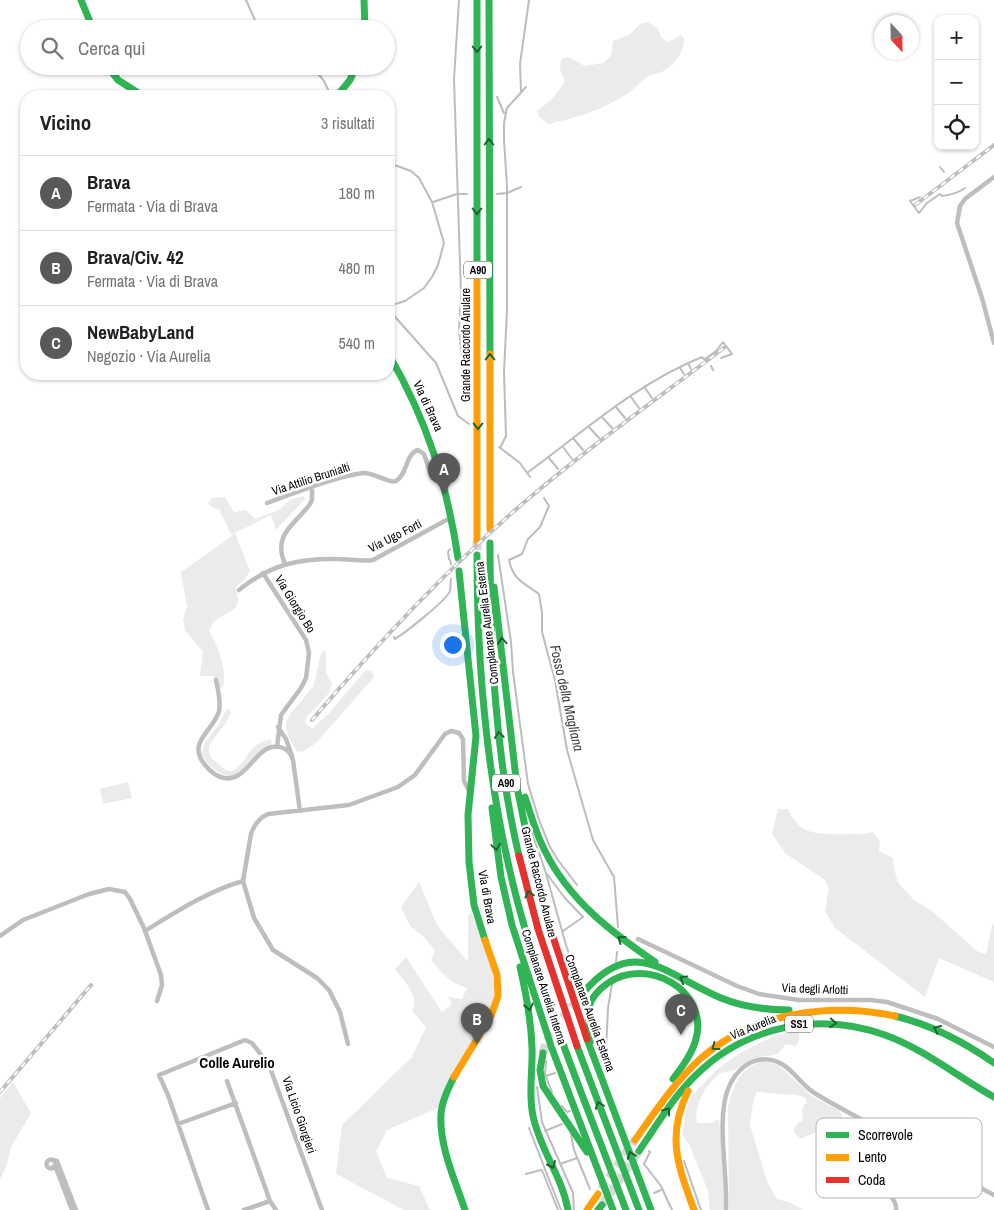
<!DOCTYPE html>
<html lang="it">
<meta charset="utf-8">
<style>
body{margin:0;font-family:"Archivo Narrow",sans-serif;background:#f6f6f6;color:#202124}
.controls{position:absolute;right:15px;top:15px;display:grid;overflow:hidden;border-radius:10px;box-shadow:0 1px 4px #0004}
.controls button{width:45px;height:45px;display:grid;place-items:center;padding:0;border:0;border-bottom:1px solid #e0e0e0;background:#fff;color:#202124;font:25px sans-serif}
.compass{position:absolute;left:874px;top:15px;width:45px;height:45px;border-radius:50%;background:#fff;box-shadow:0 1px 4px #0004;rotate:158deg}
.you{position:absolute;left:452px;top:644px;width:18px;height:18px;margin:-12px;border:4px solid #fff;border-radius:50%;background:#1a73e8;box-shadow:0 0 0 8px #1a73e833}
.badge{display:grid;place-items:center;width:32px;height:32px;border-radius:50%;background:#595959;color:#fff;font-size:16px;font-weight:700}
.pin{position:absolute;translate:-50% -41px;filter:drop-shadow(0 1px 2px #0008)}
.pin::after{content:'';position:absolute;top:26px;width:18px;height:15px;background:inherit;clip-path:polygon(0 0,100% 0,50% 100%)}
.list{margin:0;padding:0;list-style:none}
h2{display:flex;justify-content:space-between;align-items:center;height:65px;margin:0;padding:0 20px;font-size:21px}
h2 small{font-size:16px;font-weight:400;color:#757577}
.list li{display:grid;grid-template-columns:32px 1fr auto;gap:15px;align-items:center;box-sizing:border-box;height:75px;padding:0 20px;border-top:1px solid #e0e0e0}
.list b{display:block;font-size:19px;white-space:nowrap}
.list p{margin:0;font-size:16px;white-space:nowrap;color:#757577}
.list em{font-size:16px;font-style:normal;color:#757577}
.icon{flex:none;width:28px;height:28px;fill:none;stroke:currentColor;stroke-width:2;stroke-linecap:round;stroke-linejoin:round}
.map{position:relative;flex:none;width:994px;height:1210px;overflow:hidden}
.search{position:absolute;background:#fff;box-shadow:0 1px 4px #0004;left:20px;top:20px;width:375px;height:55px;display:flex;align-items:center;gap:12px;box-sizing:border-box;padding:0 18px;border-radius:28px;color:#757577;font-size:19px}
.panel{position:absolute;background:#fff;box-shadow:0 1px 4px #0004;left:20px;top:90px;width:375px;height:290px;border-radius:20px}
.map>svg:first-child{display:block}
.green{fill:#ebebeb}
.lines{fill:none;stroke-linecap:round;stroke-linejoin:round}
.stream{stroke:#bdbdbd;stroke-width:2}
.highway-tunnel{stroke:#d9d9d9;stroke-width:9;stroke-dasharray:9 4.5;stroke-linecap:butt}
.street{stroke:#bebebe;stroke-width:4.5}
.fast{stroke:#30b455;stroke-width:7}
.slow{stroke:#ff9f0a;stroke-width:7}
.jam{stroke:#e5322d;stroke-width:7}
.rail-casing{stroke:#bebebe;stroke-width:4}
.rail{stroke:#fff;stroke-width:2;stroke-dasharray:5.5;stroke-linecap:butt}
.oneway{stroke:#1a632f}
.labels{text-anchor:middle;dominant-baseline:central;stroke-width:5;stroke-linejoin:round;paint-order:stroke}
.shield{fill:#fff;stroke:#4c4c4c;stroke-width:1}
.shield-label{font-size:11px;font-weight:bold;fill:#000}
.street-label{font-size:12px;fill:#000;stroke:#fff}
.water-label{font-size:14px;font-style:italic;fill:#424242;stroke:#fff}
.quarter-label{font-size:15px;font-weight:bold;fill:#000;stroke:#fff}
.key{fill:#fff;stroke:#b2b2b2;stroke-width:1}
.key-label{font-size:14px;fill:#000}
</style>
<div class="map">
<svg width="994" height="1210" viewBox="0 0 994 1210">
<rect width="100%" height="100%" fill="#fff"/>
<!-- green -->
<path class="green" d="M648 22 658 29 661 37 668 42 681 35 684 38C684 53 675 64 662 72 658 74 652 74 648 76 641 81 637 87 630 92 602 110 580 117 548 124L539 117 537 111 551 100 565 82 560 70 561 59 568 57 585 66 603 63 611 56 613 41 629 35 640 24Z
M303 496 305 499 276 530 271 515 235 533 250 571 245 579 236 587 238 600 236 608 214 621 209 630C218 648 227 667 223 687L219 688 213 676H200L203 652 185 630 183 619 187 607 181 572 232 536 219 509 213 508 208 503 212 498 225 497 234 512 246 510 255 519 279 510 291 499Z
M326 650V673L332 683 329 693 306 718 305 723 312 729 329 713 366 670 372 671 374 677 316 743 304 751 297 752C277 719 287 720 306 695 308 692 312 689 313 686 318 675 317 663 322 652Z
M227 708 231 712C227 725 210 740 209 749 208 755 212 759 216 762 220 765 224 770 229 771 237 773 248 753 253 748 259 743 264 741 271 739L272 746C267 747 262 750 258 753 246 762 238 783 220 773 212 768 206 763 201 754L206 741 218 726Z
M128 782 132 798 103 804 100 789Z
M778 809H788C791 817 798 826 806 830 817 836 860 835 873 832L880 842 879 851 893 858 894 868 898 883 914 900 932 911 978 952 986 954 992 925 994 924V982L939 958 925 997 835 928 825 911 829 888 825 880 785 853 772 834Z
M419 882 437 925 468 962V916L471 912C480 931 496 973 494 994 493 1011 466 1049 457 1066 451 1080 445 1094 438 1108L387 1130 376 1151 387 1178 419 1186 430 1210H404L336 1174 342 1125 412 1057 426 1027 412 1011C421 997 403 980 395 969L406 957 442 1012 452 1004 448 997 462 999 467 988C451 984 442 973 431 960L435 951 424 937 410 926 401 907Z
M793 1030 799 1034V1041L796 1046 786 1044C776 1060 771 1053 756 1058 748 1061 741 1067 732 1071 729 1072 724 1072 721 1073 707 1082 693 1106 697 1123H712L716 1120H719L720 1127 725 1206 724 1210H710L708 1191 689 1144C680 1134 683 1131 685 1119 686 1113 687 1106 690 1100 692 1095 698 1090 702 1085 726 1057 759 1041 793 1030Z
M764 1061 778 1065 813 1097 840 1111 843 1118 834 1131C822 1127 811 1135 800 1139L793 1130 798 1123 803 1120 802 1111 804 1105 807 1103 805 1098C792 1092 794 1096 782 1094 773 1094 766 1092 757 1092L753 1102 750 1125 767 1182 777 1199 788 1202 804 1210H729L728 1106C734 1084 740 1067 764 1061Z
M13 1082 31 1113 11 1147 7 1164 0 1180V1098Z"/>
<g class="lines">
<!-- stream -->
<path class="stream" d="M246 0 259 29
M459 0 454 79 461 294 459 330 464 375
M306 66C320 73 325 80 330 95
M521 91 520 64 529 0
M497 97 504 113
M389 163 411 171 419 178 432 202 444 243 438 265 432 277 424 288 405 301 389 306
M940 167 944 172
M497 194 507 193 521 187
M920 197 910 201 919 213 927 203 940 194 942 196C951 195 958 193 965 188
M433 202 457 194H467
M389 310 436 363 458 416 469 424
M705 359 716 351 723 342 732 354 721 358
M688 363 691 369
M711 366 713 370
M680 368 684 374
M645 388 652 398
M631 397 639 408
M616 407 625 418
M602 417 612 428
M589 427 599 438
M573 438 583 450
M499 447 520 463 530 477
M563 447 572 459
M500 448 506 436 504 373 507 310V186L504 140V123L507 108 526 87
M549 458 558 469
M527 473C583 432 637 383 702 357L704 359
M544 498 549 506 540 527 528 539 522 554 509 560C513 580 524 583 539 594L542 613V632L555 680 567 750 593 840 614 877 618 927
M498 555 511 642 513 672 528 784 539 820 550 847 558 860 577 885
M449 559 448 552 450 549
M450 560 451 564
M394 637 395 639C406 632 446 601 450 591 451 588 450 582 451 579
M532 833 545 870 566 945 577 978 576 982
M547 874 564 897 583 917 563 931
M616 962 617 952
M606 1051 608 1008 612 984
M546 1061 545 1074 552 1092
M546 1076 555 1073
M537 1087 542 1122 573 1193 574 1210
M562 1106 567 1112 570 1111
M529 1128 561 1210
M545 1131 562 1124
M571 1135 574 1150 590 1189
M649 1151 650 1152 644 1164 661 1186 672 1210
M684 1161 701 1210
M560 1164 577 1158
M542 1170 558 1210
M526 1174 541 1170
M654 1193 661 1190"/>
<!-- highway-tunnel -->
<path class="highway-tunnel" d="M477 541V555
M543 1053C548 1031 568 1012 582 994
M601 1189 635 1140
M602 1205 639 1151"/>
<!-- street -->
<path class="street" d="M994 177 965 199 960 206 957 223 982 298 994 343
M267 503C298 492 330 478 363 473 373 472 390 484 396 481 408 474 405 454 418 450L424 454 432 478 443 477
M285 564C272 534 295 525 310 504L312 500V487
M263 573 306 640 309 653 306 678 301 688 281 715 277 747
M239 590C270 565 298 558 338 559 350 559 361 562 373 560L452 517
M216 680C218 690 221 701 219 711 214 731 186 742 205 765 210 771 217 777 224 778 249 783 257 738 283 748 288 750 291 754 293 760L300 811
M278 727 286 739 292 756
M145 931C176 912 208 891 243 881
M0 936 23 920 89 894 109 889 125 892 130 899 144 928 161 975 162 985 157 1001
M638 939 737 986 759 994 799 1000H870L887 1002 938 1019 994 1047
M348 1044 340 1012 329 990 317 978 273 950 254 918 243 881 251 834C254 825 259 818 268 814L349 805 398 787 415 775 445 734 451 731 459 733 463 739 464 781 470 793
M227 1081 270 1201 276 1210
M178 1124 236 1103
M821 1149C839 1160 899 1188 896 1210
M46.5 1164a4.5 4.5 0 1 1 9 0a4.5 4.5 0 1 1-9 0Z
M52 1160 57 1161 76 1210
M53 1167 56 1168 72 1210
M208 1210 168 1095 159 1075 245 1040 252 1043 269 1065 322 1210
M244 1210 270 1201
M726 1210C728 1175 716 1120 728 1089 735 1071 751 1056 771 1060 790 1063 800 1085 816 1094 849 1114 885 1131 919 1151 944 1165 968 1182 994 1195"/>
<!-- fast -->
<path class="fast" d="M81 0 93 29
M364 0 365 29
M477 0V265
M489 0 490 354
M107 66 118 80 143 96
M337 96 350 80 356 66
M389 355C427 420 447 484 458 558
M490 543C490 648 495 754 519 856
M477 555C477 670 487 784 516 896 544 1004 587 1106 626 1210
M459 571 476 736 468 815 469 862 474 905 485 940
M494 587 517 787 533 866 547 919
M525 797C531 815 536 834 545 851 569 900 611 932 655 962
M492 808 501 877 512 925 551 1046 613 1210
M520 967C526 993 531 1020 532 1047 533 1070 528 1093 533 1116 540 1150 562 1176 568 1210
M582 994C634 932 665 975 721 998 743 1007 765 1010 789 1010
M895 1016C932 1025 963 1041 994 1063
M587 1039 651 1210
M593 1040C585 1015 585 999 608 983 647 956 709 990 696 1039 692 1054 682 1067 673 1079
M577 1046 639 1210
M543 1053 540 1070 543 1086 587 1152
M454 1077C448 1089 442 1101 441 1114 439 1146 455 1180 465 1210
M639 1151C657 1125 673 1097 696 1075 746 1026 819 1011 885 1035 924 1049 958 1077 994 1097
M598 1210 602 1205"/>
<!-- slow -->
<path class="slow" d="M477 265V541
M490 354V529
M454 1077 491 1016 498 996 497 975 485 940
M688 1091C666 1136 678 1166 694 1210
M635 1140C655 1112 674 1083 700 1059 752 1013 828 1002 895 1016
M587 1210 598 1194"/>
<!-- jam -->
<path class="jam" d="M519 856 538 929 577 1046
M547 919 587 1039"/>
<!-- rail casing -->
<g class="rail-casing">
<path id="rail" d="M915 205 994 145
M312 720C377 644 445 571 521 505 586 449 657 399 725 347
M0 1092 91 985"/>
</g>
<!-- rail -->
<use href="#rail" class="rail"/>
</g>
<!-- one-way arrows -->
<defs><path id="oneway-chevron" d="M-2-3.5L2.5 0L-2 3.5" fill="none" stroke-width="1.6" stroke-linecap="round" stroke-linejoin="round" transform="scale(1.25)"/></defs>
<g class="oneway">
<use href="#oneway-chevron" transform="translate(477 49) rotate(90)"/>
<use href="#oneway-chevron" transform="translate(489 142) rotate(-90)"/>
<use href="#oneway-chevron" transform="translate(477 211) rotate(90)"/>
<use href="#oneway-chevron" transform="translate(490 357) rotate(-90)"/>
<use href="#oneway-chevron" transform="translate(478 426) rotate(90)"/>
<use href="#oneway-chevron" transform="translate(502 641) rotate(-95)"/>
<use href="#oneway-chevron" transform="translate(499 735) rotate(-97)"/>
<use href="#oneway-chevron" transform="translate(496 847) rotate(82)"/>
<use href="#oneway-chevron" transform="translate(529 894) rotate(-105)"/>
<use href="#oneway-chevron" transform="translate(621 939) rotate(-144)"/>
<use href="#oneway-chevron" transform="translate(683 979) rotate(-151)"/>
<use href="#oneway-chevron" transform="translate(529 1007) rotate(78)"/>
<use href="#oneway-chevron" transform="translate(833 1023) rotate(4)"/>
<use href="#oneway-chevron" transform="translate(937 1029) rotate(-156)"/>
<use href="#oneway-chevron" transform="translate(715 1047) rotate(144)"/>
<use href="#oneway-chevron" transform="translate(599 1105) rotate(-111)"/>
<use href="#oneway-chevron" transform="translate(667 1111) rotate(-55)"/>
<use href="#oneway-chevron" transform="translate(631 1155) rotate(-111)"/>
<use href="#oneway-chevron" transform="translate(552 1165) rotate(66)"/>
</g>
<g class="labels">
<!-- shield labels -->
<g class="shield">
<rect x="464" y="261.5" width="28" height="17" rx="4"/>
<rect x="492" y="774.5" width="28" height="17" rx="4"/>
<rect x="785" y="1015.5" width="28" height="17" rx="4"/>
</g>
<g class="shield-label">
<text x="478" y="270">A90</text>
<text x="506" y="783">A90</text>
<text x="799" y="1024">SS1</text>
</g>
<!-- street labels -->
<g class="street-label">
<text transform="translate(466 345) rotate(-90)">Grande Raccordo Anulare</text>
<text transform="translate(428 406) rotate(65)">Via di Brava</text>
<text transform="translate(311 479) rotate(-18)">Via Attilio Brunialti</text>
<text transform="translate(395 536) rotate(-27)">Via Ugo Forti</text>
<text transform="translate(295 604) rotate(58)">Via Giorgio Bo</text>
<text transform="translate(487 623) rotate(-97)">Complanare Aurelia Esterna</text>
<text transform="translate(539 882) rotate(76)">Grande Raccordo Anulare</text>
<text transform="translate(487 897) rotate(80)">Via di Brava</text>
<text transform="translate(544 987) rotate(72)">Complanare Aurelia Interna</text>
<text transform="translate(815 989) rotate(2)">Via degli Arlotti</text>
<text transform="translate(590 1013) rotate(70)">Complanare Aurelia Esterna</text>
<text transform="translate(753 1027) rotate(-22)">Via Aurelia</text>
<text transform="translate(299 1115) rotate(71)">Via Licio Giorgieri</text>
</g>
<!-- water labels -->
<g class="water-label">
<text transform="translate(567 698) rotate(77)">Fosso della Magliana</text>
</g>
<!-- quarter labels -->
<g class="quarter-label">
<text x="237" y="1062">Colle Aurelio</text>
</g>
</g>
<!-- legend -->
<rect x="816" y="1118" width="166" height="80" rx="8" class="key"/>
<rect x="826" y="1132" width="23" height="6" fill="#30b455"/>
<rect x="826" y="1154" width="23" height="7" fill="#ff9f0a"/>
<rect x="826" y="1177" width="23" height="6" fill="#e5322d"/>
<g class="key-label">
<text x="858" y="1140">Scorrevole</text>
<text x="858" y="1162">Lento</text>
<text x="858" y="1185">Coda</text>
</g>
</svg>
<div class="controls">
<button>+</button>
<button>−</button>
<button><svg class="icon" aria-label="locate" viewBox="0 0 24 24"><circle cx="12" cy="12" r="6"/><path d="M12 2v4M12 18v4M2 12h4M18 12h4"/></svg></button>
</div>
<svg class="compass" viewBox="-18 -18 36 36"><path d="M0-13l5 13h-10z" fill="#e53935"/><path d="M0 13l5-13h-10z" fill="#757577"/></svg>
<div class="you"></div>
<div class="pin badge" style="left:444px;top:494px">A</div>
<div class="pin badge" style="left:477px;top:1044px">B</div>
<div class="pin badge" style="left:681px;top:1035px">C</div>
<div class="search"><svg class="icon" aria-label="search" viewBox="0 0 24 24"><circle cx="10" cy="10" r="6"/><path d="M15 15l6 6"/></svg>Cerca qui</div>
<section class="panel">
<h2>Vicino<small>3 risultati</small></h2>
<ul class="list">
<li><span class="badge">A</span><div><b>Brava</b><p>Fermata · Via di Brava</p></div><em>180 m</em></li>
<li><span class="badge">B</span><div><b>Brava/Civ. 42</b><p>Fermata · Via di Brava</p></div><em>480 m</em></li>
<li><span class="badge">C</span><div><b>NewBabyLand</b><p>Negozio · Via Aurelia</p></div><em>540 m</em></li>
</ul>
</section>
</div>
